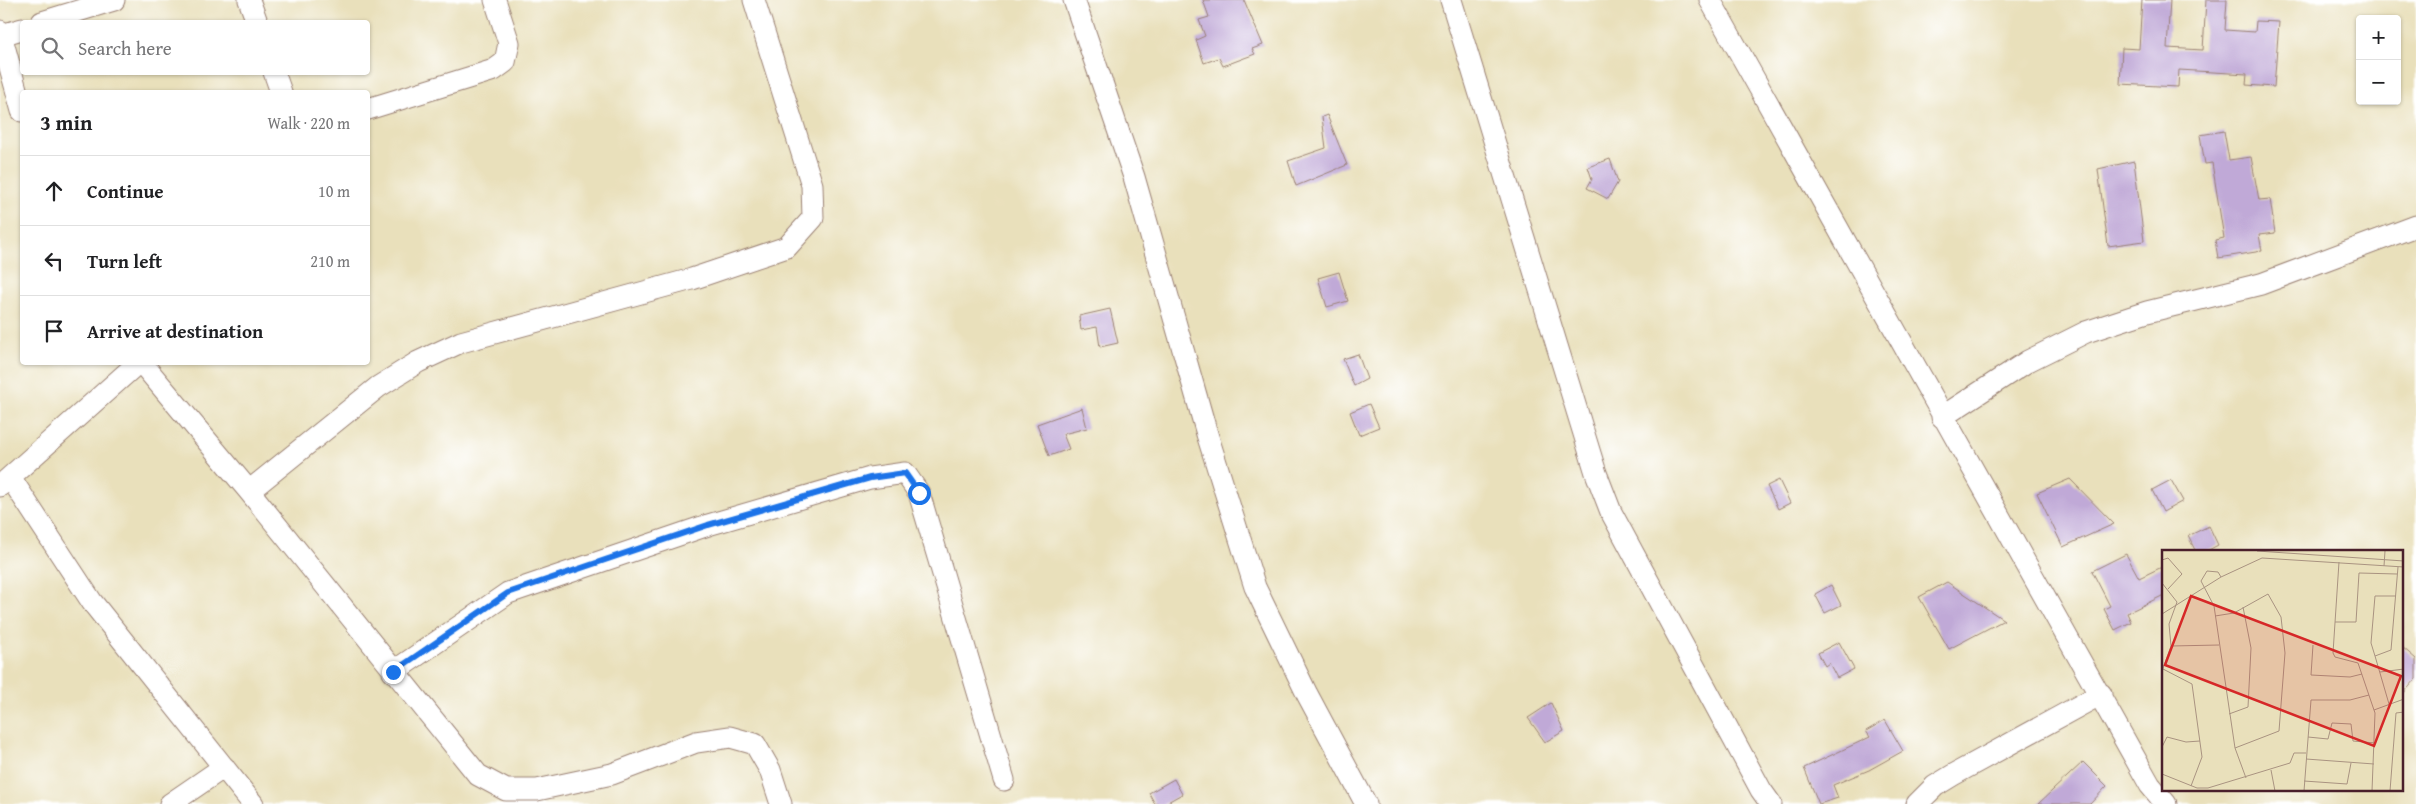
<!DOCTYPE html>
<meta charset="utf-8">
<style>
body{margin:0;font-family:"Gentium Book Plus",serif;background:#f2f2f2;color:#202124}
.controls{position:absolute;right:15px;top:15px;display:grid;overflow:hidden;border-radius:5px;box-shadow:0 1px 4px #0004}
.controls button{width:45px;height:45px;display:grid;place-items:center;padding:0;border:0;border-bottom:1px solid #e0e0e0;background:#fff;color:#202124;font:25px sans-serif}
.stop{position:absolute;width:15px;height:15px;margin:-11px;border:4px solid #1a73e8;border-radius:50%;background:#fff}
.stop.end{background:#1a73e8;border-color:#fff;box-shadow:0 1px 5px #0008}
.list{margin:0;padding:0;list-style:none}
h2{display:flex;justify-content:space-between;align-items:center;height:65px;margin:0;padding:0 20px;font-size:21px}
h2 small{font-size:16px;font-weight:400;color:#757577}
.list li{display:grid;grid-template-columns:32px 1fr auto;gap:15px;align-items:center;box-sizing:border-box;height:70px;padding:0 20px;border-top:1px solid #e0e0e0}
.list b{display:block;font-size:19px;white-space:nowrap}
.list em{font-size:16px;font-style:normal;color:#757577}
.icon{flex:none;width:28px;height:28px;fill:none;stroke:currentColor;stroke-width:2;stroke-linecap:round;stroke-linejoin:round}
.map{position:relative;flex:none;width:2416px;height:804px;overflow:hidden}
.search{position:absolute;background:#fff;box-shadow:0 1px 4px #0004;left:20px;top:20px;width:350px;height:55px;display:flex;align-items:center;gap:12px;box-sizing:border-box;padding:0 18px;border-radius:5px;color:#757577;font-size:19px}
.panel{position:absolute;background:#fff;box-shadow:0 1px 4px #0004;left:20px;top:90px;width:350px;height:275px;border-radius:5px}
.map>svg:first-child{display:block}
.building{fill:#c0a9d7}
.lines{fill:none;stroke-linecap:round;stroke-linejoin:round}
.minor-casing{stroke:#9a8073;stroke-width:23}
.minor{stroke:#fff;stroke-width:21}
.route{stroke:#1a73e8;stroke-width:6}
.inset-road{fill:none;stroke:#a99381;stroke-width:1}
.view{fill:#d62828;fill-opacity:0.15;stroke:#d62828;stroke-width:2.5}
.inset-edge{fill:none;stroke:#4a1f2b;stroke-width:2.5}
</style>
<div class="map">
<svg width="2416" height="804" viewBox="0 0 2416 804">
<rect width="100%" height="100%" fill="#fff"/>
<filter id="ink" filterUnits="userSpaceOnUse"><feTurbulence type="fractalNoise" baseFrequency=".02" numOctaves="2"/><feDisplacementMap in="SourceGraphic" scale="10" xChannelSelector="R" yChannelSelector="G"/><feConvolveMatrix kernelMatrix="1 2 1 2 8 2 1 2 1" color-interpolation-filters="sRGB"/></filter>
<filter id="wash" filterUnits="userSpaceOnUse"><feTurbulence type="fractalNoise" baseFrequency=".0096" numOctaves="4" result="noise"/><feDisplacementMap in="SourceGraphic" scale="20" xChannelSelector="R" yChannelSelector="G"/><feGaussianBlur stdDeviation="1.12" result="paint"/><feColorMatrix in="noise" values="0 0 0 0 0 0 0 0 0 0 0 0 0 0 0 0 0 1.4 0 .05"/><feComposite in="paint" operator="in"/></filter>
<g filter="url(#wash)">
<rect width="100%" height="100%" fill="#e9e0bb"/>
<g id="blocks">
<!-- building -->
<path class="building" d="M1203 0H1244L1263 45 1252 49 1255 54 1223 66 1219 58 1204 63 1196 40 1205 36 1199 20 1209 17Z
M2142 0H2170L2167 48 2203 50 2206 0H2227L2225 30 2255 32 2256 21 2279 22 2274 87 2246 85 2247 74 2179 70 2178 87 2120 84 2122 48 2139 49Z
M1327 115 1347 165 1296 186 1288 161 1326 148 1322 117Z
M2224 131 2229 160 2251 157 2259 200 2270 199 2275 233 2259 235 2262 251 2218 258 2215 240 2224 238 2212 163 2205 164 2200 135Z
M1610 159 1618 182 1608 199 1587 188 1592 179 1588 167Z
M2134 161 2144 241 2108 246 2098 169Z
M1339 272 1348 301 1327 307 1318 278Z
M1110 309 1118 343 1100 347 1097 327 1081 330 1079 316Z
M1358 354 1367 379 1354 386 1343 359Z
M1369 404 1379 427 1359 435 1350 412Z
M1082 408 1087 428 1063 434 1069 449 1049 456 1037 424Z
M2070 479 2114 524 2063 547 2037 493Z
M1779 480 1790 503 1778 509 1767 486Z
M2171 480 2183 501 2163 512 2152 490Z
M2209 526 2218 545 2205 552H2196L2188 536Z
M2126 554 2139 578 2164 566V595L2127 613 2131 622 2115 630 2104 609 2110 606 2092 571Z
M1947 582 2004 620 1949 649 1919 597Z
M1831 585 1841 605 1825 613 1815 594Z
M1839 642 1854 669 1837 678 1829 663 1825 666 1818 653Z
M2402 647 2416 659V679L2402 695Z
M1551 703 1564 731 1545 742 1528 718Z
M1885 720 1903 751 1869 770 1833 785 1838 798 1819 804 1804 768 1870 737 1866 731Z
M2083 762 2107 786 2090 804H2038Z
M1174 779 1182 794 1164 804H1155L1149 793Z"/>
</g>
</g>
<g filter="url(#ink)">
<use href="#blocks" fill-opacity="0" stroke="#9a8073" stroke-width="1"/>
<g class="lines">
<!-- minor casing -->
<g class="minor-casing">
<path id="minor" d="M249 0 257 22
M1074 0 1134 177 1207 434 1255 587 1307 694 1366 804
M1451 0 1596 473 1611 512 1761 790 1771 804
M1710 0 2150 785 2166 804
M42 22 114 0
M0 31 22 111
M1 35 22 29
M274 72 281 92
M368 109 494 70 505 62 509 43 495 0
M141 362 249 491 478 775 506 790H537L612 774 696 742 730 737 755 744 770 770 781 804
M1942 417 2028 361 2086 332 2147 312 2261 284 2416 226
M10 477 92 602 253 804
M0 486 139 362
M249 491 378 387 418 362 461 342 692 279 787 247 813 218 812 185 754 0
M393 672 508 593 708 525 870 478 905 473 919 493 1004 780
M170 804 224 767
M1917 804 1935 786 1953 775 2101 694"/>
</g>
<!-- minor -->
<use href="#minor" class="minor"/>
</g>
</g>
<g class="lines" filter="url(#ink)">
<!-- route -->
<path class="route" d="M393 672 508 593 708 525 870 478 905 473 919 493"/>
</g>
<!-- overview -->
<g transform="translate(2162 550)">
<rect width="241" height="241" fill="#e9e0bb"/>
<path class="inset-road" d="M95 1 242 11M0 10 6 8 20 24 6 39M177 12 171 103 173 107 196 113 213 163 210 241M222 16 223 1M59 27 56 22 45 21 39 31 52 56 73 198 84 228M0 33 15 52 7 74 9 96 0 121M0 64 59 27 100 8 242 17M53 66 72 63 106 44 119 67 123 103 117 181 73 198M173 72H194L197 23 235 24M151 95 149 125 188 127 200 124M9 96 57 95M213 106 209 93 213 46H234M1 119 30 134 40 207 29 236M218 122 242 119M227 154 213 106 229 100 236 17M212 160 242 149M67 164 86 157 89 98 81 57M146 187 166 189 170 173 189 174 191 191 213 193M0 197 5 187 24 192 38 191M144 209 212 214M109 220 113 241M0 224 35 238H46L128 213 132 203H144M142 231 185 234 189 213M142 241 149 150H188L207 145M228 241 234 163 242 162"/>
<path class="view" d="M29 46 239 126 212 196 3 115Z"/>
<rect width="241" height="241" class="inset-edge"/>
</g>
</svg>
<div class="controls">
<button>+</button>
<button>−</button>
</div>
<div class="stop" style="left:919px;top:493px"></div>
<div class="stop end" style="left:393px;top:672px"></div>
<div class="search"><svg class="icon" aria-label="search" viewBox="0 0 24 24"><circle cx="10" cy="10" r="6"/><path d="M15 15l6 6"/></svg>Search here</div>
<section class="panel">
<h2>3 min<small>Walk · 220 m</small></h2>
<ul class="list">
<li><svg class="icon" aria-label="ahead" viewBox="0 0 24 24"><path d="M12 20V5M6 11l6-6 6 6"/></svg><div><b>Continue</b></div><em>10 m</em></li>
<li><svg class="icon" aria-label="left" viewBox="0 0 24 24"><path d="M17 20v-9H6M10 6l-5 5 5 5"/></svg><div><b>Turn left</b></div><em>210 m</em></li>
<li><svg class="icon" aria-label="arrive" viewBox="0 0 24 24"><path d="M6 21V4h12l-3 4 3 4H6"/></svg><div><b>Arrive at destination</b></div></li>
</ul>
</section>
</div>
